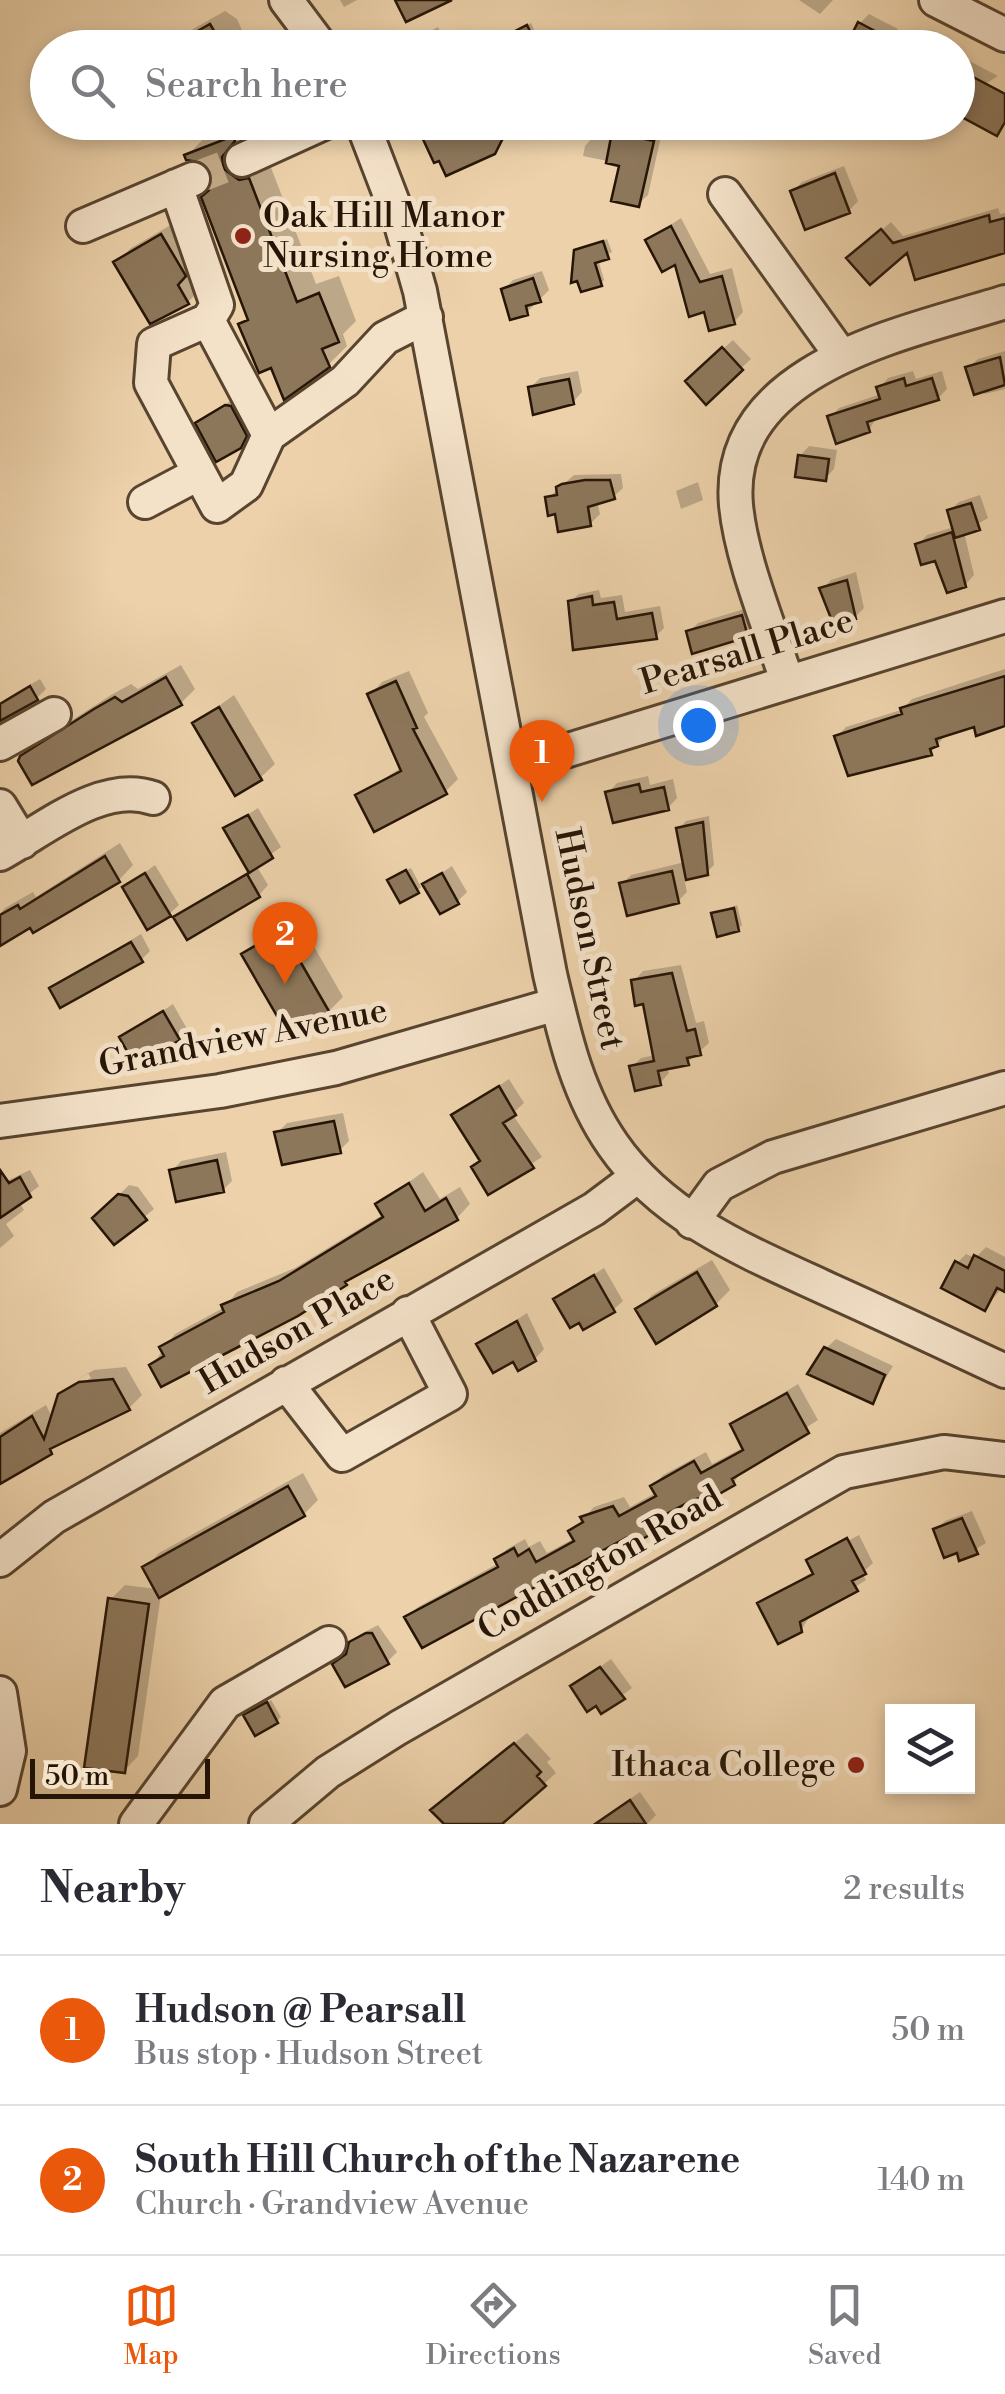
<!DOCTYPE html>
<meta charset="utf-8">
<style>
body{margin:0;font-family:"Libre Bodoni",serif;background:#f2f2f3;color:#2b2b33}
.controls{position:absolute;right:30px;bottom:30px;display:grid;overflow:hidden;border-radius:0px;box-shadow:0 5px 15px #0003}
.controls button{width:90px;height:90px;display:grid;place-items:center;padding:0;border:0;border-bottom:2px solid #e1e1e2;background:#fff;color:#2b2b33;font:50px sans-serif}
.scale{position:absolute;left:30px;bottom:25px;width:180px;box-sizing:border-box;padding-left:10px;border:5px solid #261506;border-top:0;font-size:28px;line-height:35px;white-space:nowrap;color:#261506;-webkit-text-stroke:8px #f3e1c8;paint-order:stroke}
.you{position:absolute;left:698px;top:725px;width:35px;height:35px;margin:-25px;border:8px solid #fff;border-radius:50%;background:#1a73e8;box-shadow:0 0 0 15px #1a73e833}
.badge{display:grid;place-items:center;width:65px;height:65px;border-radius:50%;background:#ea580c;color:#fff;font-size:32px;font-weight:700}
.pin{position:absolute;translate:-50% -82px;filter:drop-shadow(0 2px 5px #0008)}
.pin::after{content:'';position:absolute;top:52px;width:35px;height:30px;background:inherit;clip-path:polygon(0 0,100% 0,50% 100%)}
.list{margin:0;padding:0;list-style:none}
h2{display:flex;justify-content:space-between;align-items:center;height:130px;margin:0;padding:0 40px;font-size:42px}
h2 small{font-size:32px;font-weight:400;color:#7c7c81}
.list li{display:grid;grid-template-columns:65px 1fr auto;gap:30px;align-items:center;box-sizing:border-box;height:150px;padding:0 40px;border-top:2px solid #e1e1e2}
.list b{display:block;font-size:38px;white-space:nowrap}
.list p{margin:0;font-size:32px;white-space:nowrap;color:#7c7c81}
.list em{font-size:32px;font-style:normal;color:#7c7c81}
.icon{flex:none;width:55px;height:55px;fill:none;stroke:currentColor;stroke-width:2;stroke-linecap:round;stroke-linejoin:round}
.map{position:relative;flex:none;width:1005px;height:1824px;overflow:hidden}
.search{position:absolute;background:#fff;box-shadow:0 5px 15px #0003;left:30px;right:30px;top:30px;height:110px;display:flex;align-items:center;gap:25px;box-sizing:border-box;padding:0 35px;border-radius:55px;color:#7c7c81;font-size:38px}
.sheet{height:430px;background:#fff}
nav{display:flex;justify-content:space-around;align-items:center;box-sizing:border-box;height:140px;border-top:2px solid #e1e1e2;background:#fff;font-size:28px;color:#7c7c81}
nav a{display:grid;justify-items:center;gap:5px}
nav .on{color:#ea580c}
.map>svg:first-child{display:block}
.shadow{fill:#0003}
.building{fill:#8d775b;stroke:#261506;stroke-width:2.5}
.lines{fill:none;stroke-linecap:round;stroke-linejoin:round}
.minor-tunnel{stroke:#c4ab89;stroke-width:32;stroke-dasharray:32 16;stroke-linecap:butt}
.minor-casing{stroke:#58442f;stroke-width:38}
.minor{stroke:#f3e1c8;stroke-width:32}
.poi-dot{fill:#8f2418;stroke:#f3e1c8;stroke-width:4}
.labels{text-anchor:middle;dominant-baseline:central;stroke-width:10;stroke-linejoin:round;paint-order:stroke}
.poi-label{font-size:35px;fill:#261506;stroke:#f3e1c8;text-anchor:start}
.street-label{font-size:35px;fill:#261506;stroke:#f3e1c8}
</style>
<div class="map">
<svg width="1005" height="1824" viewBox="0 0 1005 1824">
<rect width="100%" height="100%" fill="#ecd1aa"/>
<filter id="stains"><feTurbulence type="fractalNoise" baseFrequency=".002" numOctaves="4"/><feColorMatrix values="0 0 0 0 .2 0 0 0 0 .09 0 0 0 0 .02 0 0 0 .5 -.17"/></filter>
<radialGradient id="worn" r=".72"><stop offset=".6" stop-color="#630" stop-opacity="0"/><stop offset="1" stop-color="#630" stop-opacity=".3"/></radialGradient>
<!-- shadow -->
<path class="shadow" d="M340 0H357L344 7Z
M799 0H833L820 14Z
M225 11 237 19 248 44 245 48H180L193 29Z
M869 14 898 29 888 48 860 23Z
M531 23 543 48H513L507 37Z
M438 27 448 48H400Z
M958 55 998 76 979 88 978 123 958 113Z
M241 122H251L240 136 242 148 268 160 316 284 339 276 356 321 343 334 347 346 328 365H273L241 324 249 316 212 190 214 171 205 160 187 156 206 136Z
M416 122H507L510 129 493 152Z
M688 122H706L689 128Z
M771 122H804L791 137Z
M631 126 662 132 648 195 638 204 622 164 583 156 585 146 594 136 625 139 622 134Z
M844 166 858 201 849 211 793 191 802 182Z
M998 208 1000 214 1005 213V250L859 249 891 222 903 236Z
M681 218 710 274 732 268 743 312 734 322 705 309 676 261 648 240Z
M176 222 202 288 188 302 117 262 131 248Z
M607 239 612 252 598 259 604 280 600 284 576 252Z
M542 271 549 290 527 312 504 289 513 280Z
M733 340 751 359 706 401 697 372Z
M1005 351V389L985 394 968 368 978 359Z
M578 371 582 392 573 402 530 388 540 378Z
M913 371 916 379 942 371 947 389 938 398 877 417 869 430 830 417 839 408 881 394 879 388 888 378Z
M236 397 255 425 240 446 198 423Z
M809 446 837 450 834 469 825 479 800 456Z
M621 474 623 488 613 497 597 501 600 514 590 524 548 498 574 475Z
M698 482 703 500 681 509 676 491Z
M980 495 988 518 964 532 974 575 965 585 918 545 927 535 954 527 949 511 959 502Z
M856 572 864 608 855 617 822 589 831 580Z
M599 590 601 598 622 595 625 612 660 606 664 628 656 636 570 602 579 594Z
M751 607 756 626 747 635 689 632 698 623Z
M181 665 195 689 181 703 33 782 22 758 37 743 111 695 131 684 138 689Z
M1005 669V724H975L946 735 930 753 837 736 846 727 901 710 912 699Z
M409 671 428 713 424 717 458 779 445 792 358 796 402 767 370 695 382 682Z
M40 679 46 689 37 698 0 718 4 700Z
M234 695 275 764 260 778 195 723Z
M648 776 650 785 673 779 677 798 668 808 608 793 617 783Z
M258 808 281 847 256 865 268 885 259 895 176 917 250 870 226 829Z
M709 816 714 865 707 872 684 878 687 892 678 901 622 884 631 875 685 862 679 829 686 821Z
M120 843 133 865 119 880 0 942V914L5 908 33 892 36 897Z
M155 865 179 905 169 914 125 887Z
M452 866 467 892 457 902 425 884Z
M411 868 421 887 417 891 394 876Z
M737 905 742 925 738 929 714 914Z
M297 917 343 997 329 1011 244 954 258 940Z
M141 934 150 951 141 960 52 988Z
M681 965 696 1023 704 1021 709 1043 688 1062 667 1067 669 1073 660 1083 632 1067 641 1058 655 1055 645 1002 634 981 643 971Z
M173 1004 187 1029 178 1038H122Z
M509 1079 524 1103 512 1114 542 1157 489 1191 474 1167 482 1159 455 1115Z
M343 1113 349 1141 339 1151 277 1133 287 1123Z
M226 1152 232 1181 223 1190 172 1171 181 1161Z
M30 1170 39 1186 19 1202 24 1210 6 1224 14 1236 0 1248V1184Z
M423 1172 440 1199 460 1187 470 1204 457 1218 345 1283 152 1365 175 1334 225 1307 237 1292 295 1268 384 1214 378 1204Z
M129 1185 138 1187 154 1209 114 1242 96 1218Z
M986 1247 1005 1257V1285L984 1308 957 1263 966 1254 975 1258Z
M712 1260 730 1290 716 1304 638 1310 652 1295Z
M604 1268 623 1301 613 1310 556 1299Z
M527 1313 544 1349 535 1359 514 1358 479 1344Z
M836 1339 893 1366 872 1401 810 1373 817 1357Z
M126 1367 142 1395 129 1408 62 1440 0 1481V1433L46 1405 53 1419 60 1395 91 1378 88 1373 73 1382 94 1370Z
M798 1384 818 1420 742 1469 734 1483 659 1515 662 1520 651 1531 627 1534 407 1617 418 1607 499 1563 497 1560 507 1549 525 1539 529 1547 540 1541 547 1553 575 1538 572 1531 594 1507 624 1497 630 1507 657 1492 653 1486 663 1475 706 1452 712 1464 744 1447 733 1424Z
M303 1473 318 1500 304 1514 161 1594 138 1756 124 1771 111 1599 125 1585 156 1589 145 1568 159 1553Z
M972 1511 986 1543 961 1558 936 1530 945 1521Z
M859 1535 873 1563 862 1573 866 1580 810 1616 801 1630 760 1603 814 1571 809 1561 816 1553V1558Z
M378 1625 397 1652 387 1662 349 1652 361 1634Z
M611 1659 632 1688 602 1710 573 1686Z
M271 1700 281 1717 277 1721 250 1712Z
M527 1733 551 1759 547 1762 556 1773 503 1820 506 1824H447L445 1799Z
M640 1792 656 1815 647 1824H595Z"/>
<!-- building -->
<path class="building" d="M395 0H452L406 22Z
M858 22 907 48H858L848 42Z
M210 24 224 48H168Z
M527 25 538 48H482Z
M958 69 1005 94V122L997 136 958 115Z
M415 122H494L502 140 495 154 446 176 439 161 434 163Z
M612 132 654 141 639 207 611 201 619 166 606 163Z
M233 136 235 141 222 157 224 169 239 180 249 178 297 302 319 293 339 342 322 349 330 367 284 400 271 368 259 373 238 324 248 320 201 197 209 190 212 172 204 163 186 160 184 155Z
M835 173 850 213 805 230 790 191Z
M989 215 990 222 1005 218V253L915 280 907 253 870 285 846 258 881 229 893 243Z
M671 226 700 282 722 276 735 324 709 331 704 312 689 317 675 265 662 272 645 240Z
M161 234 186 276 178 285 189 304 150 324 113 262Z
M603 241 609 259 595 263 602 286 581 292 577 281 571 283 574 250Z
M533 278 541 302 526 306 528 315 510 320 501 289Z
M722 347 743 370 706 405 685 381Z
M1000 357 1005 385 974 395 965 367Z
M904 378 906 386 932 378 939 400 867 422 870 432 836 444 827 416 880 399 876 387Z
M569 379 574 404 533 415 528 387Z
M225 405 231 406 247 436 241 448 216 462 195 423Z
M798 455 829 459 826 481 795 477Z
M585 480H610L615 499 588 507 591 526 558 532 555 514 548 516 545 497 557 495 556 487 562 484Z
M971 503 980 530 955 538 947 510Z
M952 532 966 587 947 593 935 561 921 565 915 544Z
M847 580 856 619 834 626 819 588Z
M592 596 593 605 614 602 617 619 652 613 657 639 573 650 568 601Z
M742 615 748 637 692 654 686 631Z
M1005 676V726L976 736 974 727 936 739 938 746 930 749 932 755 848 776 834 736 902 714 900 708Z
M166 677 182 705 32 785 18 761 20 756 94 709 115 697 122 702Z
M396 681 417 728 413 729 447 794 374 832 355 795 401 771 367 694Z
M30 686 38 700 0 721V704Z
M219 707 262 780 235 796 192 723Z
M639 784 641 792 664 787 669 810 613 823 605 792Z
M248 815 273 858 249 873 223 828Z
M703 822 708 875 686 880 676 828Z
M105 856 120 882 33 933 30 928 0 946V915L18 905 20 909Z
M406 870 419 893 400 903 387 880Z
M672 871 679 903 627 916 619 883Z
M145 873 171 916 147 930 122 887Z
M442 873 459 904 440 914 422 884Z
M247 874 260 897 187 940 173 917Z
M734 908 739 931 717 937 711 913Z
M282 930 330 1013 288 1035 241 954Z
M131 942 143 962 60 1008 49 988Z
M672 973 687 1031 695 1029 701 1055 687 1058 689 1065 658 1071 661 1085 635 1091 629 1066 654 1061 643 1004 635 1006 631 980Z
M163 1011 180 1040 135 1065 119 1037Z
M499 1086 516 1115 503 1123 534 1168 488 1195 471 1167 480 1161 451 1115Z
M334 1121 341 1153 282 1165 274 1132Z
M217 1160 224 1192 176 1202 169 1170Z
M0 1170 9 1183 20 1177 31 1197 0 1218Z
M409 1183 425 1211 446 1198 458 1220 345 1282 347 1285 298 1316 161 1387 149 1365 164 1356 159 1347 224 1312 221 1305 279 1281 383 1217 375 1204Z
M118 1194 128 1196 147 1220 114 1245 92 1218Z
M974 1255 1005 1271V1292L997 1288 985 1311 941 1288 955 1261 968 1268Z
M697 1272 717 1306 656 1344 635 1309Z
M594 1275 615 1312 583 1330 579 1323 570 1328 553 1299Z
M517 1321 536 1361 518 1371 513 1362 493 1373 476 1344Z
M824 1347 885 1375 873 1404 807 1374Z
M113 1379 130 1410 50 1449 52 1454 0 1484V1437L32 1416 44 1439 58 1394 79 1382Z
M787 1393 809 1433 732 1479 735 1485 712 1498 710 1494 689 1502 648 1524 653 1533 630 1546 626 1538 422 1648 404 1617 498 1567 494 1559 514 1548 518 1556 529 1549 536 1562 574 1541 568 1531 583 1522 580 1517 613 1506 619 1516 656 1496 650 1486 694 1461 701 1473 743 1450 730 1424Z
M288 1486 305 1516 159 1598 142 1567Z
M962 1518 978 1554 959 1561 957 1553 944 1558 933 1529Z
M847 1538 866 1574 852 1581 858 1591 800 1622 802 1632 778 1644 757 1603 813 1574 806 1560Z
M108 1598 149 1604 125 1773 84 1768Z
M366 1633H372L389 1664 345 1687 332 1664 346 1654 349 1642Z
M600 1667 625 1699 601 1714 596 1706 587 1712 570 1686Z
M267 1702 278 1723 255 1736 243 1715Z
M514 1743 541 1772 537 1776 546 1786 502 1824H444L430 1810Z
M630 1800 646 1824H595Z"/>
<g class="lines">
<!-- minor-tunnel -->
<path class="minor-tunnel" d="M193 179 242 160"/>
<!-- minor casing -->
<g class="minor-casing">
<path id="minor" d="M286 0 322 48
M936 0 1005 35
M362 122 400 221 420 291 550 974C564 1034 577 1094 613 1145 665 1220 752 1254 832 1291 890 1317 947 1344 1005 1371
M242 160 326 122
M176 186 217 305 208 320 269 435 345 381 385 338 426 317
M725 194 840 354
M83 226 193 179
M208 320 154 344 151 383 217 506 246 485 269 435
M145 502 198 474
M787 681C770 628 741 559 736 505 724 366 908 333 1005 302
M0 744 54 714
M513 767 1005 616
M0 806 22 842
M0 854C44 830 102 780 153 798
M0 1121 220 1091 336 1068 557 1004
M692 1222 719 1185 773 1157 1005 1088
M286 1383 342 1455 450 1394 408 1313
M0 1560 54 1517 594 1209 638 1176
M0 1693 9 1751 0 1789
M136 1824 225 1703 329 1643
M266 1824 328 1772 398 1728 844 1472 944 1452 1005 1459"/>
</g>
<!-- minor -->
<use href="#minor" class="minor"/>
</g>
<!-- markers -->
<g class="poi-dot">
<circle cx="243" cy="236" r="10"/>
<circle cx="856" cy="1765" r="10"/>
</g>
<g class="labels">
<!-- poi labels -->
<g class="poi-label">
<text x="263" y="216">Oak Hill Manor<tspan x="263" dy="40">Nursing Home</tspan></text>
<text x="836" y="1765" text-anchor="end">Ithaca College</text>
</g>
<!-- street labels -->
<g class="street-label">
<text transform="translate(747 652) rotate(-17)">Pearsall Place</text>
<text transform="translate(589 939) rotate(78)">Hudson Street</text>
<text transform="translate(243 1038) rotate(-11)">Grandview Avenue</text>
<text transform="translate(297 1331) rotate(-30)">Hudson Place</text>
<text transform="translate(600 1564) rotate(-30)">Coddington Road</text>
</g>
</g>
<rect width="100%" height="100%" filter="url(#stains)"/>
<rect width="100%" height="100%" fill="url(#worn)"/>
</svg>
<div class="controls">
<button><svg class="icon" aria-label="layers" viewBox="0 0 24 24"><path d="M12 4l9 5-9 5-9-5zM3 14l9 5 9-5"/></svg></button>
</div>
<div class="scale">50 m</div>
<div class="you"></div>
<div class="pin badge" style="left:542px;top:802px">1</div>
<div class="pin badge" style="left:285px;top:984px">2</div>
<div class="search"><svg class="icon" aria-label="search" viewBox="0 0 24 24"><circle cx="10" cy="10" r="6"/><path d="M15 15l6 6"/></svg>Search here</div>
</div>
<section class="sheet">
<h2>Nearby<small>2 results</small></h2>
<ul class="list">
<li><span class="badge">1</span><div><b>Hudson @ Pearsall</b><p>Bus stop · Hudson Street</p></div><em>50 m</em></li>
<li><span class="badge">2</span><div><b>South Hill Church of the Nazarene</b><p>Church · Grandview Avenue</p></div><em>140 m</em></li>
</ul>
</section>
<nav>
<a class="on"><svg class="icon" aria-label="map" viewBox="0 0 24 24"><path d="M3 6l6-2 6 2 6-2v14l-6 2-6-2-6 2zM9 4v14M15 6v14"/></svg>Map</a>
<a><svg class="icon" aria-label="directions" viewBox="0 0 24 24"><path d="M12 3l9 9-9 9-9-9zM9 14v-3h6M13 9l2 2-2 2"/></svg>Directions</a>
<a><svg class="icon" aria-label="saved" viewBox="0 0 24 24"><path d="M7 4h10v16l-5-4-5 4z"/></svg>Saved</a>
</nav>
